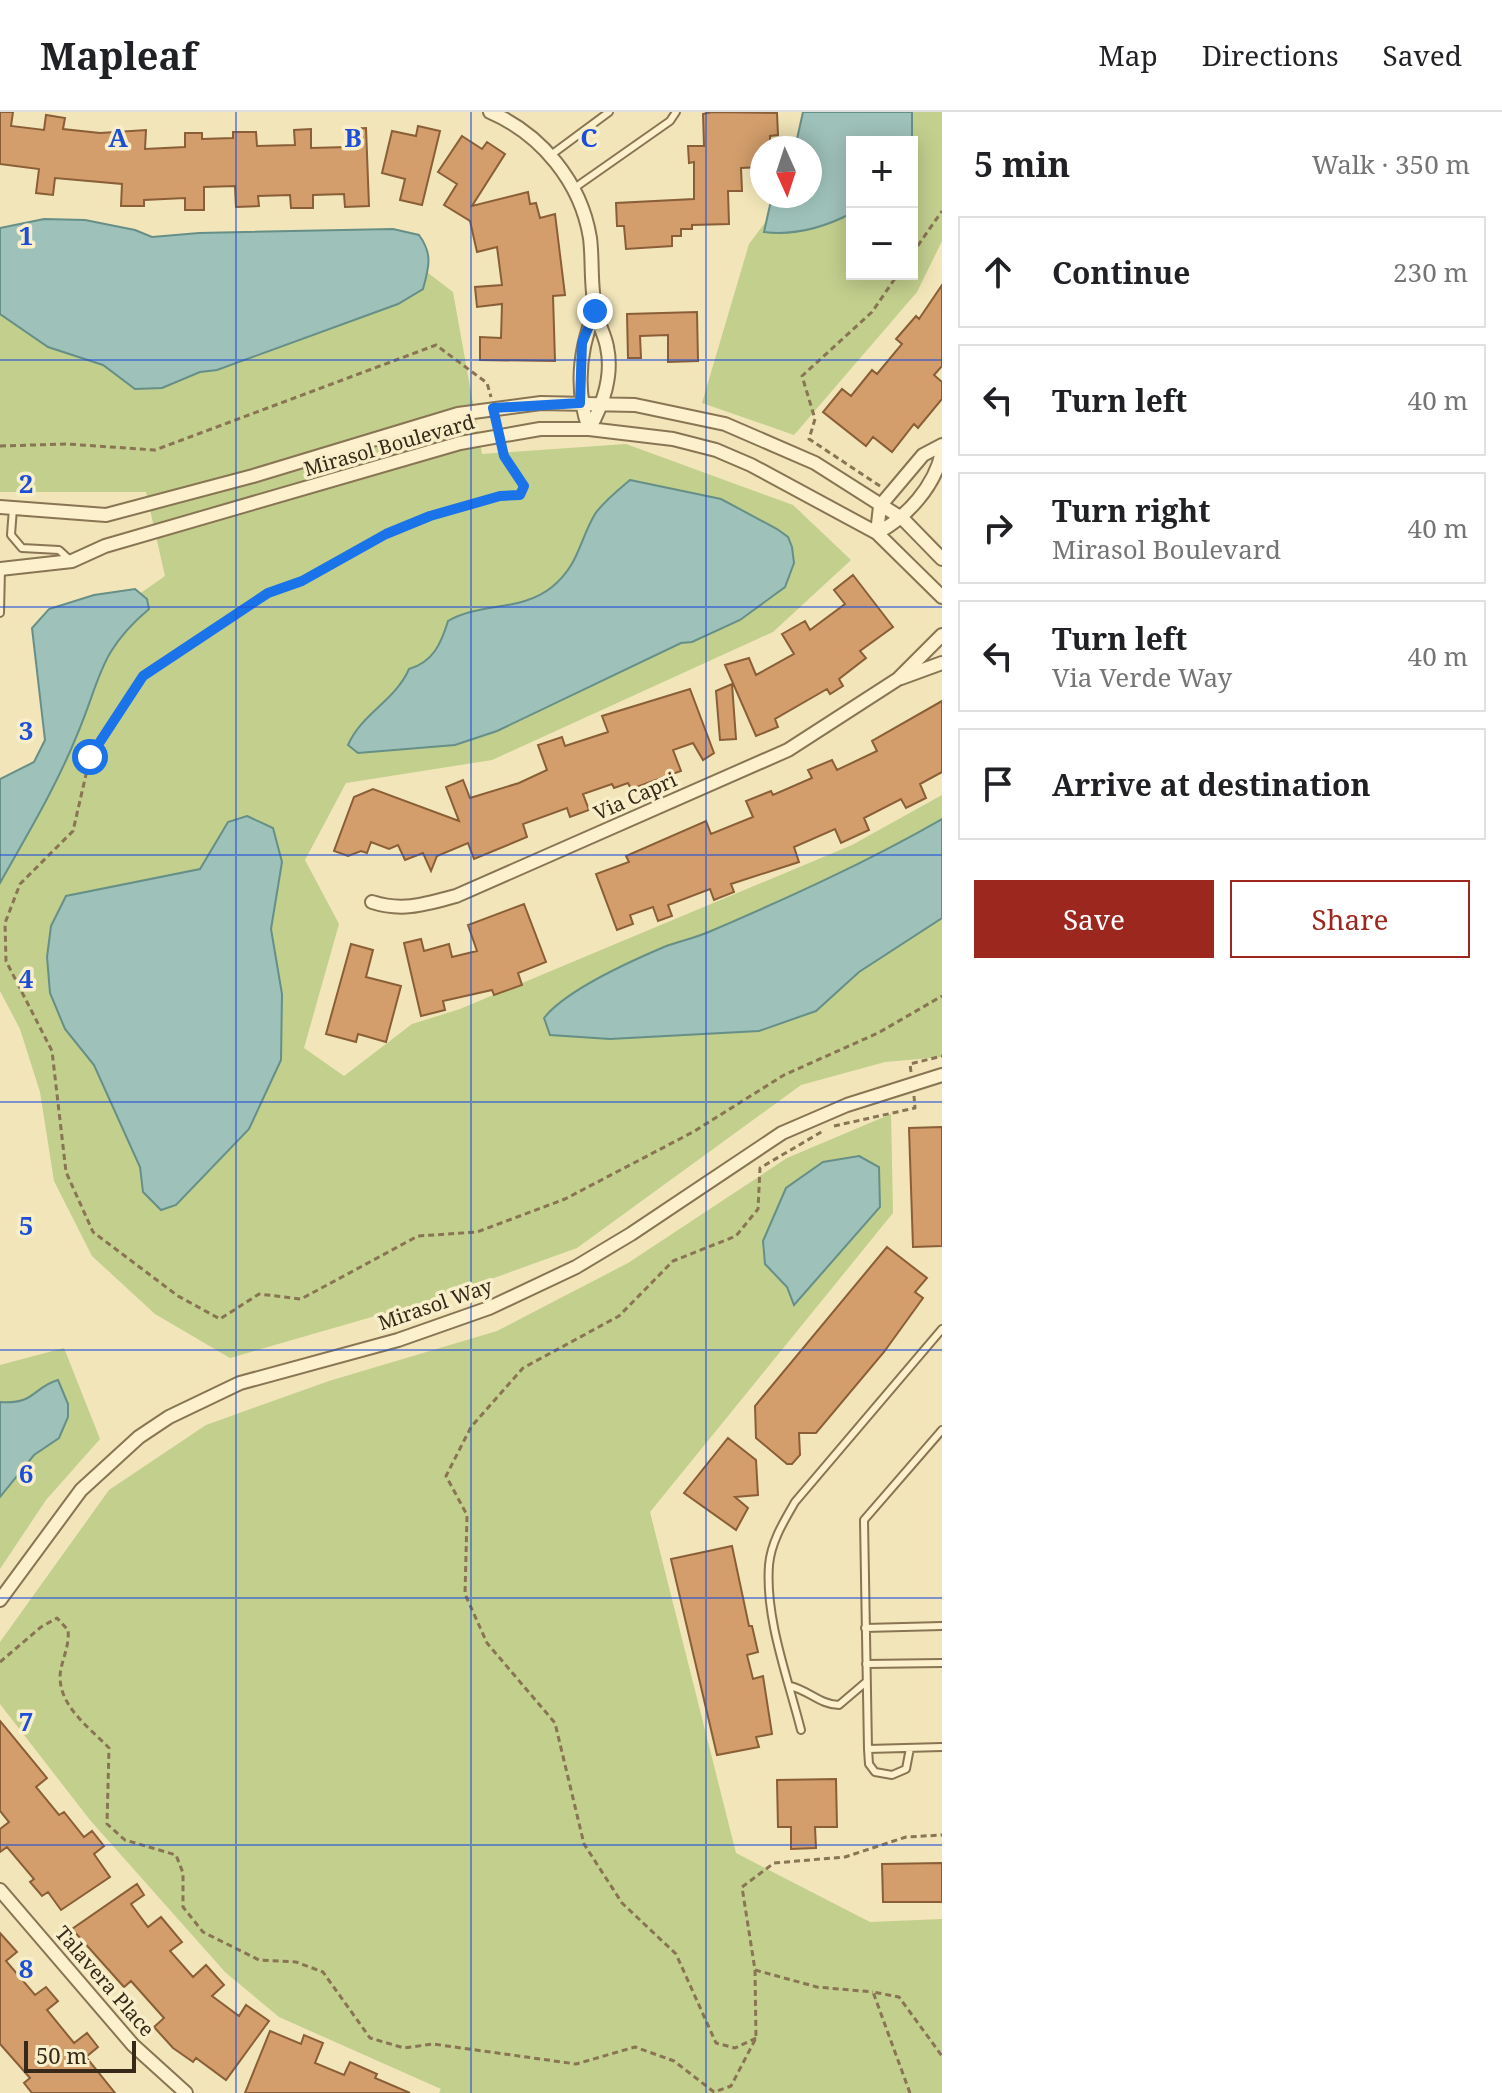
<!DOCTYPE html>
<meta charset="utf-8">
<style>
body{margin:0;font-family:"Noto Serif",serif;background:#f2f2f2;color:#202124}
.controls{position:absolute;right:24px;top:24px;display:grid;overflow:hidden;border-radius:0px;box-shadow:0 4px 20px #0003}
.controls button{width:72px;height:72px;display:grid;place-items:center;padding:0;border:0;border-bottom:2px solid #e0e0e0;background:#fff;color:#202124;font:40px sans-serif}
.compass{position:absolute;left:750px;top:24px;width:72px;height:72px;border-radius:50%;background:#fff;box-shadow:0 4px 20px #0003;rotate:177deg}
.scale{position:absolute;left:24px;bottom:20px;width:112px;box-sizing:border-box;padding-left:8px;border:4px solid #362919;border-top:0;font-size:22px;line-height:28px;white-space:nowrap;color:#362919;-webkit-text-stroke:6px #f8eec9;paint-order:stroke}
.stop{position:absolute;width:24px;height:24px;margin:-18px;border:6px solid #1a73e8;border-radius:50%;background:#fff}
.stop.end{background:#1a73e8;border-color:#fff;box-shadow:0 2px 8px #0008}
.list{margin:0;padding:0;list-style:none}
h2{display:flex;justify-content:space-between;align-items:center;height:104px;margin:0;padding:0 32px;font-size:34px}
h2 small{font-size:26px;font-weight:400;color:#757577}
.list li{display:grid;grid-template-columns:52px 1fr auto;gap:24px;align-items:center;box-sizing:border-box;height:112px;margin:0 16px 16px;padding:0 16px;border:2px solid #e0e0e0;border-radius:0px}
.list b{display:block;font-size:30px;white-space:nowrap}
.list p{margin:0;font-size:26px;white-space:nowrap;color:#757577}
.list em{font-size:26px;font-style:normal;color:#757577}
.actions{display:flex;gap:16px;padding:24px 32px}
.actions a{flex:1;padding:18px 0;border:2px solid #9c271e;border-radius:0px;text-align:center;font-size:28px;color:#9c271e}
.actions .main{background:#9c271e;color:#fff}
.icon{flex:none;width:44px;height:44px;fill:none;stroke:currentColor;stroke-width:2;stroke-linecap:round;stroke-linejoin:round}
.map{position:relative;flex:none;width:942px;height:1981px;overflow:hidden}
header{display:flex;align-items:center;gap:48px;box-sizing:border-box;height:112px;padding:0 40px;background:#fff;border-bottom:2px solid #e0e0e0}
header strong{font-size:38px}
nav{display:flex;gap:44px;margin-inline-start:auto;font-size:28px}
main{display:flex}
aside{flex:1;background:#fff}
.map>svg:first-child{display:block}
.green{fill:#c2cf8d;fill-rule:evenodd}
.water{fill:#9ec1b9;stroke:#668f88;stroke-width:2}
.building{fill:#d39e6b;stroke:#8a5e36;stroke-width:2}
.lines{fill:none;stroke-linecap:round;stroke-linejoin:round}
.service-casing{stroke:#897453;stroke-width:10}
.minor-casing{stroke:#897453;stroke-width:16}
.path{stroke:#897453;stroke-width:3;stroke-dasharray:6 4;stroke-linecap:butt}
.service{stroke:#fcf1cc;stroke-width:6}
.minor{stroke:#fcf1cc;stroke-width:12}
.route{stroke:#1a73e8;stroke-width:10}
.grid{fill:none;stroke:#1d4ed8;stroke-width:2;stroke-opacity:0.55}
.labels{text-anchor:middle;dominant-baseline:central;stroke-width:7;stroke-linejoin:round;paint-order:stroke}
.street-label{font-size:20px;fill:#362919;stroke:#f8eec9}
.grid-label{font-size:26px;text-anchor:middle;font-weight:bold;fill:#1d4ed8;stroke:#f8eec9;stroke-width:7;stroke-linejoin:round;paint-order:stroke}
</style>
<header>
<strong>Mapleaf</strong>
<nav><a>Map</a><a>Directions</a><a>Saved</a></nav>
</header>
<main>
<div class="map">
<svg width="942" height="1981" viewBox="0 0 942 1981">
<rect width="100%" height="100%" fill="#f1e5b9"/>
<!-- green -->
<path class="green" d="M834 0H942V129L917 180 794 323 702 291 749 132 785 84H810ZM852 30H912V162H852Z
M411 148 453 180 482 342 626 332 793 393 851 448 773 520 492 648 346 671 305 748 339 812 304 936 344 964 412 912 460 897 852 733 942 683V945L885 950 801 973 577 1136 441 1185 230 1246 155 1202 92 1144 54 1069 40 980 20 917 0 879V737L115 499 165 464 146 380H0V152Z
M891 1002 893 1101 650 1400 736 1741 870 1810 942 1807V1981H439L441 1977 279 1905 225 1860 90 1708 0 1592V1530L109 1378 206 1313 329 1269 497 1219 628 1151 787 1046Z
M64 1236 100 1327 46 1388 0 1457V1253Z"/>
<!-- water -->
<path class="water" d="M803 0H912V54V30H852V101C825 115 795 124 764 120L772 84H810V36H795Z
M44 107 85 108 135 118 152 125 199 121 393 117 419 123C433 142 429 155 423 177L398 192 217 258 200 260 162 276 135 277 103 253 48 235 0 202V116Z
M630 368 721 387 777 417 788 425 792 435 794 451 785 475 740 508 692 530 681 531 497 619 455 633 358 641 348 633C362 601 395 589 409 557 433 550 441 532 448 509 481 490 521 500 552 475 579 453 579 429 595 402 604 389 618 378 630 368Z
M135 477 147 487 149 497C98 540 101 567 77 623 56 675 27 723 0 771V667L34 650 45 628 32 516 49 497 94 483Z
M247 704 273 716 282 750 271 817 282 882 281 948 249 1017 176 1093 161 1098 143 1080 140 1055 94 953 65 917 50 881 47 845 51 814 66 784 200 757 228 710Z
M942 707V806L859 860 816 899 759 919 610 927 550 923 544 906C566 878 631 849 664 835 679 829 696 826 711 819 790 785 867 750 942 707Z
M859 1044 879 1055 880 1095 794 1193 787 1175 765 1152 763 1129 786 1076 823 1050Z
M58 1268 68 1292V1305L59 1326 34 1343 0 1385V1290C35 1293 33 1275 58 1268Z"/>
<!-- building -->
<path class="building" d="M0 0H13L11 14 44 18 46 3 65 6 63 17 100 21 146 18 145 37 185 35V21H202V27L233 26V20H256L257 34 295 33 294 18 311 17V36L348 35V17L366 16 369 94 345 95 344 82 313 83V96H291L290 83 258 84 259 94 236 95 235 74 204 75V98H185V86L144 88V94H121L122 72 55 66 53 83 36 81 39 57 0 52Z
M712 0 777 1 778 23 770 24V36H762V55L741 56 742 79H728L729 112 692 113V117H681V124H672V134L626 137 624 114H617L616 91 694 87V50L689 51 688 34H704L703 2Z
M418 14 440 19 422 93 400 88 405 67 382 61 392 19 416 24Z
M462 24 482 37 487 30 505 42 472 94 528 80 530 92 536 91 540 106 555 102 565 183 553 184 555 249 480 248V225L501 226 502 192 477 195 475 175 502 173 497 135 477 140 470 109 444 93 457 72 438 60Z
M942 173V254L934 263 942 270V287L918 316 914 312 892 340 873 325 866 334 823 300 842 277 851 284 872 258 877 262 902 232 896 227 916 204 919 207Z
M697 200 698 249 668 250V223L640 224 641 246H628L627 202Z
M853 463 893 515 860 539 866 546 839 567 843 574 830 582 827 577 775 607 778 615 756 624 725 553 749 546 756 563 794 542 782 522 805 509 810 518 845 492 834 478Z
M732 572 736 627 720 628 716 579Z
M690 577 714 641 703 648 693 631 673 638 681 659 631 677 628 671 614 676 612 672 583 682 589 698 570 705 567 696 523 712 527 725 474 747 468 731 437 744 431 759 423 741 405 748 398 733 389 737 371 730 367 741 361 739 348 744 334 739 354 685 373 677 459 709 446 675 463 668 470 686 519 671 547 658 538 633 562 625 565 634 608 620 602 604Z
M942 589V660L920 672 926 686 906 696 901 687 864 706 869 718 841 731 835 717 794 735 799 750 731 772 734 780 714 788 710 777 668 793 672 804 658 809 653 795 630 803 633 812 617 818 596 762 629 750 626 744 706 709 711 722 753 705 746 689 771 679 773 683 812 666 808 658 832 648 837 658 877 639 872 629Z
M524 792 546 850 518 861 522 873 494 883 492 878 443 889 445 898 421 904 404 831 421 827 424 839 449 832 452 845 477 839 468 813Z
M351 832 373 838 366 865 401 874 386 930 358 922 356 930 326 922Z
M942 1015V1134L913 1135 909 1016Z
M887 1135 927 1166 915 1180 923 1186 884 1240 816 1321H799L800 1343 792 1352H787L756 1326 755 1294Z
M728 1326 756 1348 758 1383 735 1385 748 1396 736 1418 684 1381Z
M732 1434 749 1514H752L758 1540 747 1543 753 1567 763 1564 772 1622 756 1625 759 1635 717 1643 671 1447Z
M0 1609 47 1666 36 1675 59 1703 64 1700 84 1725 92 1719 104 1734 94 1742 110 1765 61 1798 48 1780 42 1784 30 1770 34 1767 7 1735 0 1740V1717L9 1710 0 1699Z
M836 1667 837 1715H815L816 1736 791 1737V1715H778L777 1668Z
M942 1751V1790H883L882 1752Z
M137 1772 144 1783 131 1792 148 1815 161 1805 182 1830 170 1839 193 1865 206 1853 224 1873 212 1884 239 1904 246 1893 269 1909 226 1968 196 1946 193 1950 173 1936 154 1915 164 1906 131 1869 124 1875 72 1817Z
M0 1821 17 1840 6 1849 35 1883 46 1875 58 1889 47 1898 74 1931 87 1921 98 1935 86 1945 115 1981H32L24 1971 30 1966 0 1932Z
M270 1919 301 1932 304 1923 323 1931 315 1951 344 1963 350 1950 377 1962 375 1966 410 1981H245Z"/>
<g class="lines">
<!-- service casing -->
<g class="service-casing">
<path id="service" d="M551 43 609 0
M573 77 670 9 676 0
M13 396 11 423 22 436 59 438 71 449
M0 501 1 457
M942 1318 864 1408 868 1637 942 1635
M865 1516 942 1514
M866 1552 942 1551
M790 1574C808 1578 821 1593 839 1593L866 1570
M801 1618C788 1566 765 1507 769 1453 771 1430 784 1409 795 1390L942 1217
M868 1637 869 1652 875 1660 892 1663 906 1657 910 1636"/>
</g>
<!-- minor casing -->
<g class="minor-casing">
<path id="minor" d="M490 0C541 22 581 70 590 126 593 150 590 176 596 200 598 212 605 223 607 235 613 263 603 293 589 317
M589 317C575 277 579 238 595 199
M0 395 106 403 253 364 458 302 541 291 635 293 725 312 815 351 903 407 942 447
M877 421 880 394 923 343 942 333
M877 421C907 405 935 374 942 340
M0 457 72 449 105 434 460 331 540 317H589L673 327 716 338 751 353 877 421 942 485
M901 566 942 551
M372 790C403 800 426 792 456 784L788 638 898 567 942 523
M0 1488 81 1378 139 1325 169 1305 240 1271 398 1228 489 1196 576 1155 631 1122 782 1021 847 993 942 963
M0 1778 133 1933 186 1981"/>
</g>
<!-- path -->
<path class="path" d="M912 142 942 99
M0 334 67 332 155 338 436 233 487 271 491 285
M502 335 504 344 524 374 520 383 500 384 430 404 386 422 302 469 268 481 143 564 90 645 73 719 20 772 5 811 6 849 52 939 66 1060 93 1120 178 1184 220 1207 259 1182 301 1187 418 1124 477 1120 565 1087 693 1020 784 963 878 921 942 884
M880 374 809 327 815 307 802 264 872 200 898 162
M911 960 910 952 942 944
M834 1014 915 996 914 984
M0 1550 41 1515 57 1506 68 1518C70 1536 60 1550 60 1566 61 1596 90 1616 109 1636L107 1712 125 1728 176 1743 183 1761V1795L203 1820 259 1848 296 1850 323 1860 370 1926 404 1936 433 1932 576 1952 635 1935 674 1949 714 1980 731 1974 756 1926 755 1858 742 1775 774 1751 845 1745 906 1725 942 1723
M755 1858 817 1875 873 1880
M756 1926 735 1936 716 1931 676 1842 622 1791 584 1732 555 1611 487 1531 465 1482 467 1403 446 1364 471 1315 523 1256 619 1204 673 1149 736 1124 758 1097 760 1056 823 1019
M910 1981 873 1880 899 1885 942 1944"/>
<!-- service -->
<use href="#service" class="service"/>
<!-- minor -->
<use href="#minor" class="minor"/>
</g>
<g class="lines">
<!-- route -->
<path class="route" d="M90 645 143 564 268 481 302 469 386 422 430 404 500 384 520 383 524 374 504 344 493 296 580 291 582 231 595 199"/>
</g>
<!-- grid -->
<path class="grid" d="M236 0V1981M471 0V1981M706 0V1981M0 248H942M0 495H942M0 743H942M0 990H942M0 1238H942M0 1486H942M0 1733H942"/>
<g class="labels">
<!-- street labels -->
<g class="street-label">
<text transform="translate(389 333) rotate(-16)">Mirasol Boulevard</text>
<text transform="translate(635 684) rotate(-24)">Via Capri</text>
<text transform="translate(435 1192) rotate(-19)">Mirasol Way</text>
<text transform="translate(105 1869) rotate(49)">Talavera Place</text>
</g>
</g>
<g class="grid-label">
<text x="118" y="35">A</text>
<text x="353" y="35">B</text>
<text x="589" y="35">C</text>
<text x="26" y="133">1</text>
<text x="26" y="381">2</text>
<text x="26" y="628">3</text>
<text x="26" y="876">4</text>
<text x="26" y="1123">5</text>
<text x="26" y="1371">6</text>
<text x="26" y="1619">7</text>
<text x="26" y="1866">8</text>
</g>
</svg>
<div class="controls">
<button>+</button>
<button>−</button>
</div>
<svg class="compass" viewBox="-18 -18 36 36"><path d="M0-13l5 13h-10z" fill="#e53935"/><path d="M0 13l5-13h-10z" fill="#757577"/></svg>
<div class="scale">50 m</div>
<div class="stop" style="left:90px;top:645px"></div>
<div class="stop end" style="left:595px;top:199px"></div>
</div>
<aside>
<h2>5 min<small>Walk · 350 m</small></h2>
<ul class="list">
<li><svg class="icon" aria-label="ahead" viewBox="0 0 24 24"><path d="M12 20V5M6 11l6-6 6 6"/></svg><div><b>Continue</b></div><em>230 m</em></li>
<li><svg class="icon" aria-label="left" viewBox="0 0 24 24"><path d="M17 20v-9H6M10 6l-5 5 5 5"/></svg><div><b>Turn left</b></div><em>40 m</em></li>
<li><svg class="icon" aria-label="right" viewBox="0 0 24 24"><path d="M7 20v-9h11M14 6l5 5-5 5"/></svg><div><b>Turn right</b><p>Mirasol Boulevard</p></div><em>40 m</em></li>
<li><svg class="icon" aria-label="left" viewBox="0 0 24 24"><path d="M17 20v-9H6M10 6l-5 5 5 5"/></svg><div><b>Turn left</b><p>Via Verde Way</p></div><em>40 m</em></li>
<li><svg class="icon" aria-label="arrive" viewBox="0 0 24 24"><path d="M6 21V4h12l-3 4 3 4H6"/></svg><div><b>Arrive at destination</b></div></li>
</ul>
<div class="actions"><a class="main">Save</a><a>Share</a></div>
</aside>
</main>
